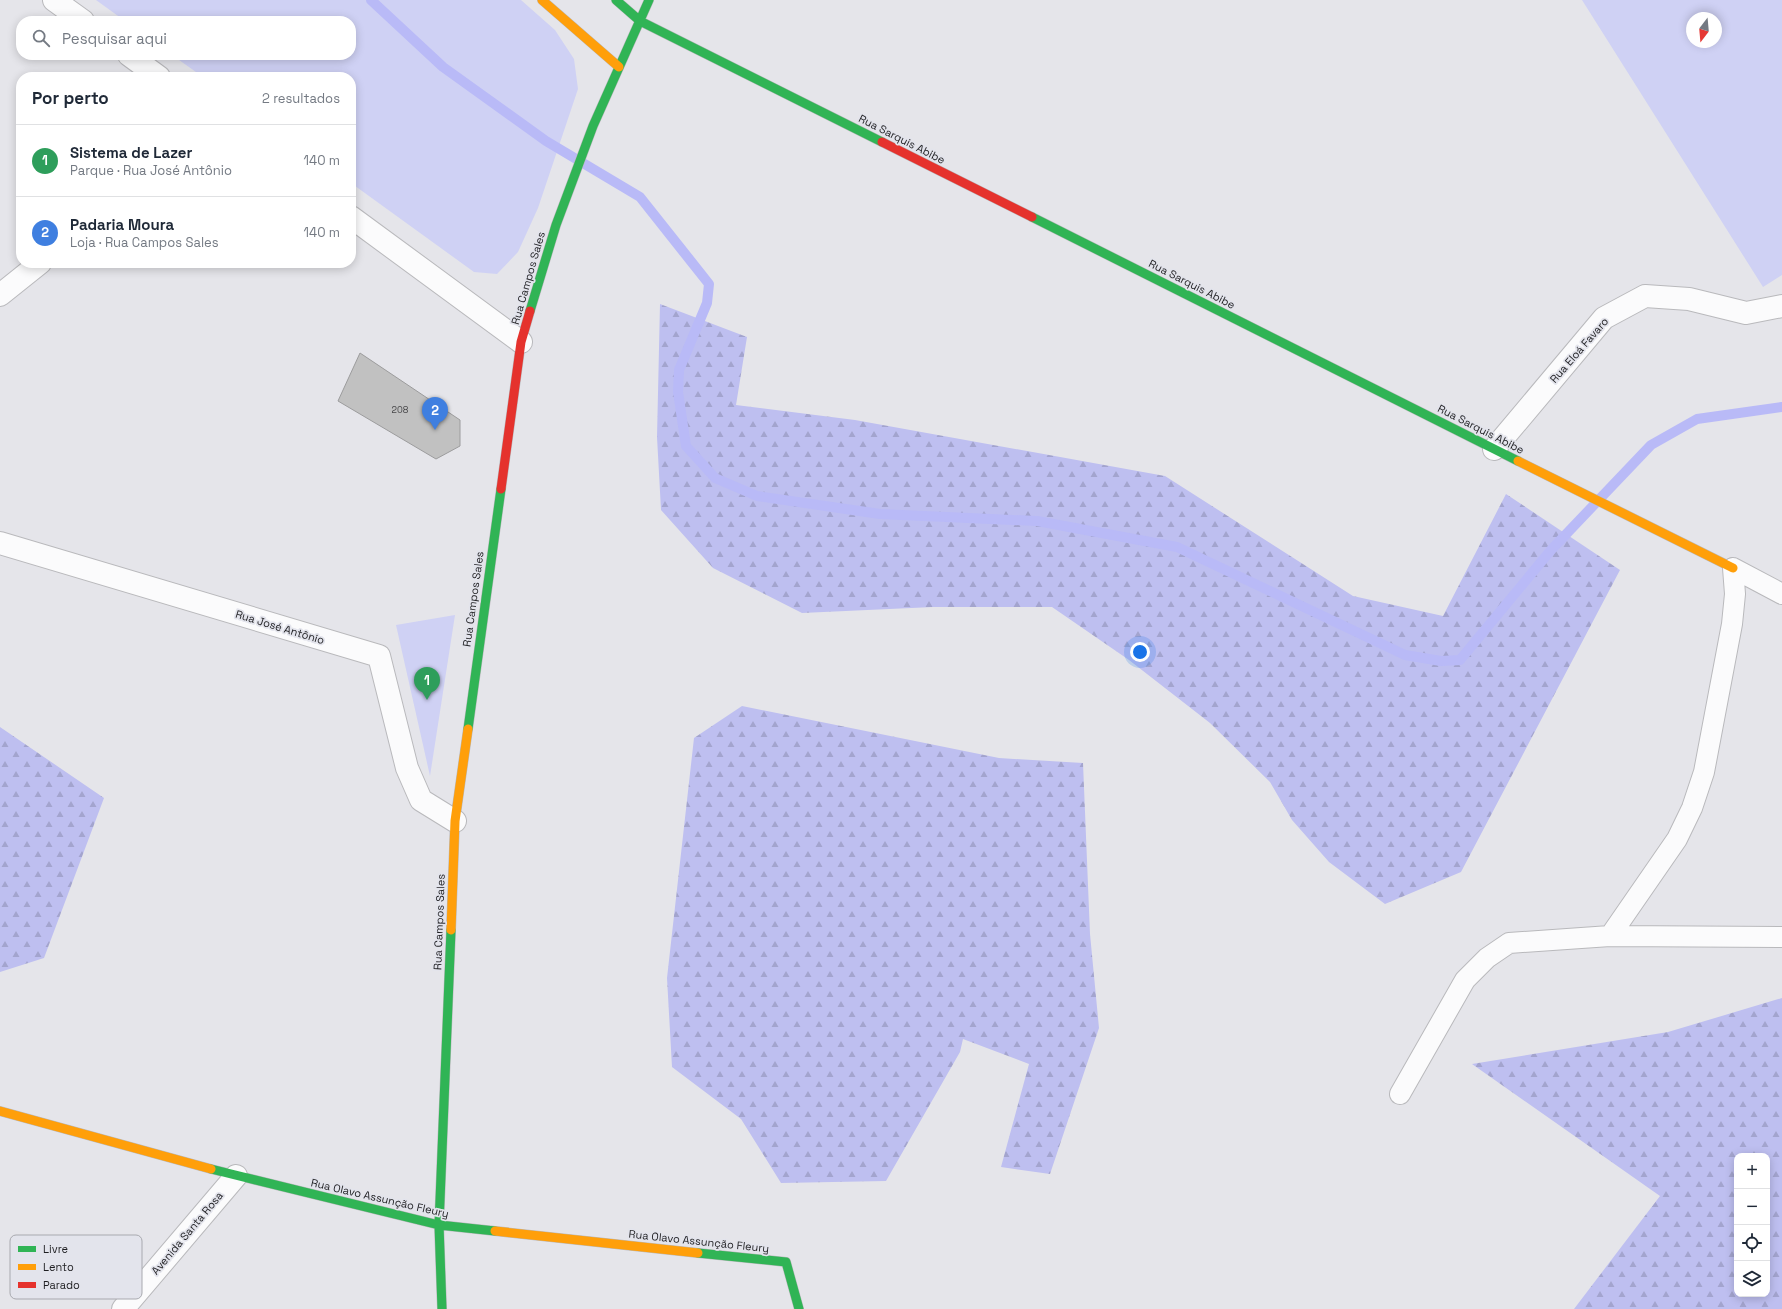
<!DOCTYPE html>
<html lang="pt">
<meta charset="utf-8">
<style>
body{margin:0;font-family:"Space Grotesk",sans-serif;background:#f2f2f3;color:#1f2937}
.controls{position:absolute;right:12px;bottom:12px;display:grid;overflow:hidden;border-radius:8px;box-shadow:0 2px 10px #0003}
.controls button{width:36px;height:36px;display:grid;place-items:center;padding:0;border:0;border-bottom:1px solid #e0e1e3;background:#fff;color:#1f2937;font:20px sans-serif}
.compass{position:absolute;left:1686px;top:12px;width:36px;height:36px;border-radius:50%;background:#fff;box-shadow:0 2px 10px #0003;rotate:196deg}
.you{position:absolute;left:1140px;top:652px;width:14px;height:14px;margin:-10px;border:3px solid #fff;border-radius:50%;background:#1a73e8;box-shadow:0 0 0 6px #1a73e833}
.badge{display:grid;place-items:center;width:26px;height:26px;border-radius:50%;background:#646468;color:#fff;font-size:13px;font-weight:700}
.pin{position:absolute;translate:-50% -33px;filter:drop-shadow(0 1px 2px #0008)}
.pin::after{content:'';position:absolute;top:21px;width:14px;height:12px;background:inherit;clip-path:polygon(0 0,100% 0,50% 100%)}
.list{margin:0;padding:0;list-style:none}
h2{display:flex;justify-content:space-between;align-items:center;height:52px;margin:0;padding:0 16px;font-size:17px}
h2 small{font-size:13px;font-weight:400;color:#747a83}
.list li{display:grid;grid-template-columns:26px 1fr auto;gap:12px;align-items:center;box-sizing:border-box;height:72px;padding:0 16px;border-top:1px solid #e0e1e3}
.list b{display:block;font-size:15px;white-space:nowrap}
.list p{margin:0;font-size:13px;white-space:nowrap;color:#747a83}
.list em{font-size:13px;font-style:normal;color:#747a83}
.icon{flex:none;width:22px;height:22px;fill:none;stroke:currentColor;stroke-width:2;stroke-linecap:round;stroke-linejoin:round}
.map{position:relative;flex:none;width:1782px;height:1309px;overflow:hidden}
.search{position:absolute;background:#fff;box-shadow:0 2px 10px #0003;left:16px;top:16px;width:340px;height:44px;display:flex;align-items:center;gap:10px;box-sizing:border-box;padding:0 14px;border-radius:16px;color:#747a83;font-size:15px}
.panel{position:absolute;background:#fff;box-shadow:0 2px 10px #0003;left:16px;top:72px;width:340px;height:196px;border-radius:16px}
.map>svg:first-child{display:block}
.forest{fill:url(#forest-firs);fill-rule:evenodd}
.green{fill:#cfd1f4;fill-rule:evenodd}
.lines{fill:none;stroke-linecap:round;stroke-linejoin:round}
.stream{stroke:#b9baf7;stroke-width:10}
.building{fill:#c1c1c1;stroke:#9c9c9d}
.lane-casing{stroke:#b9b9bc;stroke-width:22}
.street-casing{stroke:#b9b9bc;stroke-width:24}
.fast-casing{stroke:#b9b9bc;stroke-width:10}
.slow-casing{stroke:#b9b9bc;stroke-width:10}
.jam-casing{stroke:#b9b9bc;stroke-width:10}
.lane{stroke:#fbfbfc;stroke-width:20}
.street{stroke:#fbfbfc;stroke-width:22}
.fast{stroke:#30b455;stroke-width:9}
.slow{stroke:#ff9f0a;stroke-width:9}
.jam{stroke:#e5322d;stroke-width:9}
.labels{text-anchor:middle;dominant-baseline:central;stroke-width:3.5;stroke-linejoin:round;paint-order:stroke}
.number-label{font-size:9px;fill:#48484a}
.street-label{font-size:11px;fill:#1f1f22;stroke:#e3e4ec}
.key{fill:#e3e4ec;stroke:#a8a9af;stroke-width:1}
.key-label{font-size:11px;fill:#1f1f22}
</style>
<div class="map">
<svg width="1782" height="1309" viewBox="0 0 1782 1309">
<defs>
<pattern id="forest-firs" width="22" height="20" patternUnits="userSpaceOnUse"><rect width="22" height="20" fill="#bebff0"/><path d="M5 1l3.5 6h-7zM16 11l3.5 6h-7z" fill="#a3a4ce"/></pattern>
</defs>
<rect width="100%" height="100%" fill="#e5e5ea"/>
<!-- forest -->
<path class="forest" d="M660 304 747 337 736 405 855 420 1165 476 1353 596 1443 616 1506 494 1620 570 1461 872 1385 904 1329 862 1292 820 1270 782 1210 723 1129 660 1052 607H933L802 613 713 568 661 510 657 437Z
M742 706 999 758 1083 763 1090 934 1099 1028 1050 1174 1001 1167 1029 1064 963 1039 960 1052 886 1181 781 1183 741 1119 672 1067 667 978 694 738Z
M0 727 104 798 44 958 0 972Z
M1782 998V1309H1574L1660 1196 1472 1064 1668 1032ZM1737 1156H1767V1294H1737Z"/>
<!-- green -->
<path class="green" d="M96 0H521L555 30 574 59 578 89 538 208 518 252 497 274 474 272 351 183V77H203L172 55H351V21H125Z
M1582 0H1782V275L1763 287ZM1692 18H1716V42H1692Z
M455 615 430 776 396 625Z"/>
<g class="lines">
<!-- stream -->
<path class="stream" d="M371 0 443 67 546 141 640 197 709 284 707 303 679 370 678 392 686 446 715 478 757 496 880 514 1037 521 1177 547 1405 655 1441 661 1460 660 1551 550 1651 445 1697 419 1782 407"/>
</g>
<!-- building -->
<path class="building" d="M360 353 460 420V446L436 459 338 401Z"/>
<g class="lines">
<!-- lane casing -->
<g class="lane-casing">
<path id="lane" d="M1733 568 1782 594
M1610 936 1677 839 1692 808 1704 772 1732 624 1735 594 1733 568
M1400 1094 1465 980 1487 958 1509 943 1610 936 1782 937"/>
</g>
<!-- street casing -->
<g class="street-casing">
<path id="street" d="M54 0 83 21
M129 55 159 77
M351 217 521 342
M0 295 40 263
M1494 449 1604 318 1645 296 1689 299 1746 313 1782 306
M0 543 379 656 407 768 421 800 455 821
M123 1309 236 1176"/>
</g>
<!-- fast casing -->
<g class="fast-casing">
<path id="fast" d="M616 0 640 21 882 142
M1032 217 1518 461
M530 311 556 225 593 126 649 0
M468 729 501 489
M211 1169 439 1225 495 1231
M698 1253 786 1262 799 1309
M442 1309 439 1225 451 930"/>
</g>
<!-- slow casing -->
<g class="slow-casing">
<path id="slow" d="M542 0 619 67
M1518 461 1733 568
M451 930 455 821 468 729
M0 1111 211 1169
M495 1231 698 1253"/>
</g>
<!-- jam casing -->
<g class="jam-casing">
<path id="jam" d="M882 142 1032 217
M501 489 521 342 530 311"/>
</g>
<!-- lane -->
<use href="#lane" class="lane"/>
<!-- street -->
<use href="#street" class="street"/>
<!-- fast -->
<use href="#fast" class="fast"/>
<!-- slow -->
<use href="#slow" class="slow"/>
<!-- jam -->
<use href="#jam" class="jam"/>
</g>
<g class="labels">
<!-- number labels -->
<g class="number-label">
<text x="400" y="410">208</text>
</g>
<!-- street labels -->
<g class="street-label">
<text transform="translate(902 139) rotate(27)">Rua Sarquis Abibe</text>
<text transform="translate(528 278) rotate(-74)">Rua Campos Sales</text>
<text transform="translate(1192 284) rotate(27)">Rua Sarquis Abibe</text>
<text transform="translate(1579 350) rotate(-49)">Rua Eloá Favaro</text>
<text transform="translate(1481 429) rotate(27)">Rua Sarquis Abibe</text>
<text transform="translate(473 599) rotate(-82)">Rua Campos Sales</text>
<text transform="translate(280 627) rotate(17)">Rua José Antônio</text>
<text transform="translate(439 922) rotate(-88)">Rua Campos Sales</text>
<text transform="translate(380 1198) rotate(13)">Rua Olavo Assunção Fleury</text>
<text transform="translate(187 1233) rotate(-50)">Avenida Santa Rosa</text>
<text transform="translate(699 1241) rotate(6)">Rua Olavo Assunção Fleury</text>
</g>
</g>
<!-- legend -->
<rect x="10" y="1235" width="132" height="64" rx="6" class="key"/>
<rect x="18" y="1246" width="18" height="6" fill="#30b455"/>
<rect x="18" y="1264" width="18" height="6" fill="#ff9f0a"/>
<rect x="18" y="1282" width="18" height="6" fill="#e5322d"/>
<g class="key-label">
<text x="43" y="1253">Livre</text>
<text x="43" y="1271">Lento</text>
<text x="43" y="1289">Parado</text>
</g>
</svg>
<div class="controls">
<button>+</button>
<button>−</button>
<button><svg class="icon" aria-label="locate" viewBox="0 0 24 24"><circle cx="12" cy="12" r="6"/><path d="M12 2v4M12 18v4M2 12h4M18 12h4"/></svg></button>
<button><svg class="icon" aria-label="layers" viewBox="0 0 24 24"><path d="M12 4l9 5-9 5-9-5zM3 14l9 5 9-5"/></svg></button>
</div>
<svg class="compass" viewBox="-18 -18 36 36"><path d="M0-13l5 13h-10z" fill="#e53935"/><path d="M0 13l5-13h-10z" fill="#747a83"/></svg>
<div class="you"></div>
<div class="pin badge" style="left:427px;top:700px;background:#2e9e5b">1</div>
<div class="pin badge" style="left:435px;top:430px;background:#3f7fe0">2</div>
<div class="search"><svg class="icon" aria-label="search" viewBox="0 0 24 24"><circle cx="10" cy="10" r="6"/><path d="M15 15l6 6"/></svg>Pesquisar aqui</div>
<section class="panel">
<h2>Por perto<small>2 resultados</small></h2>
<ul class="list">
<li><span class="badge" style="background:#2e9e5b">1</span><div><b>Sistema de Lazer</b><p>Parque · Rua José Antônio</p></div><em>140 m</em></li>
<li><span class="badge" style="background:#3f7fe0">2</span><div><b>Padaria Moura</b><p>Loja · Rua Campos Sales</p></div><em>140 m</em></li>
</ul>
</section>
</div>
